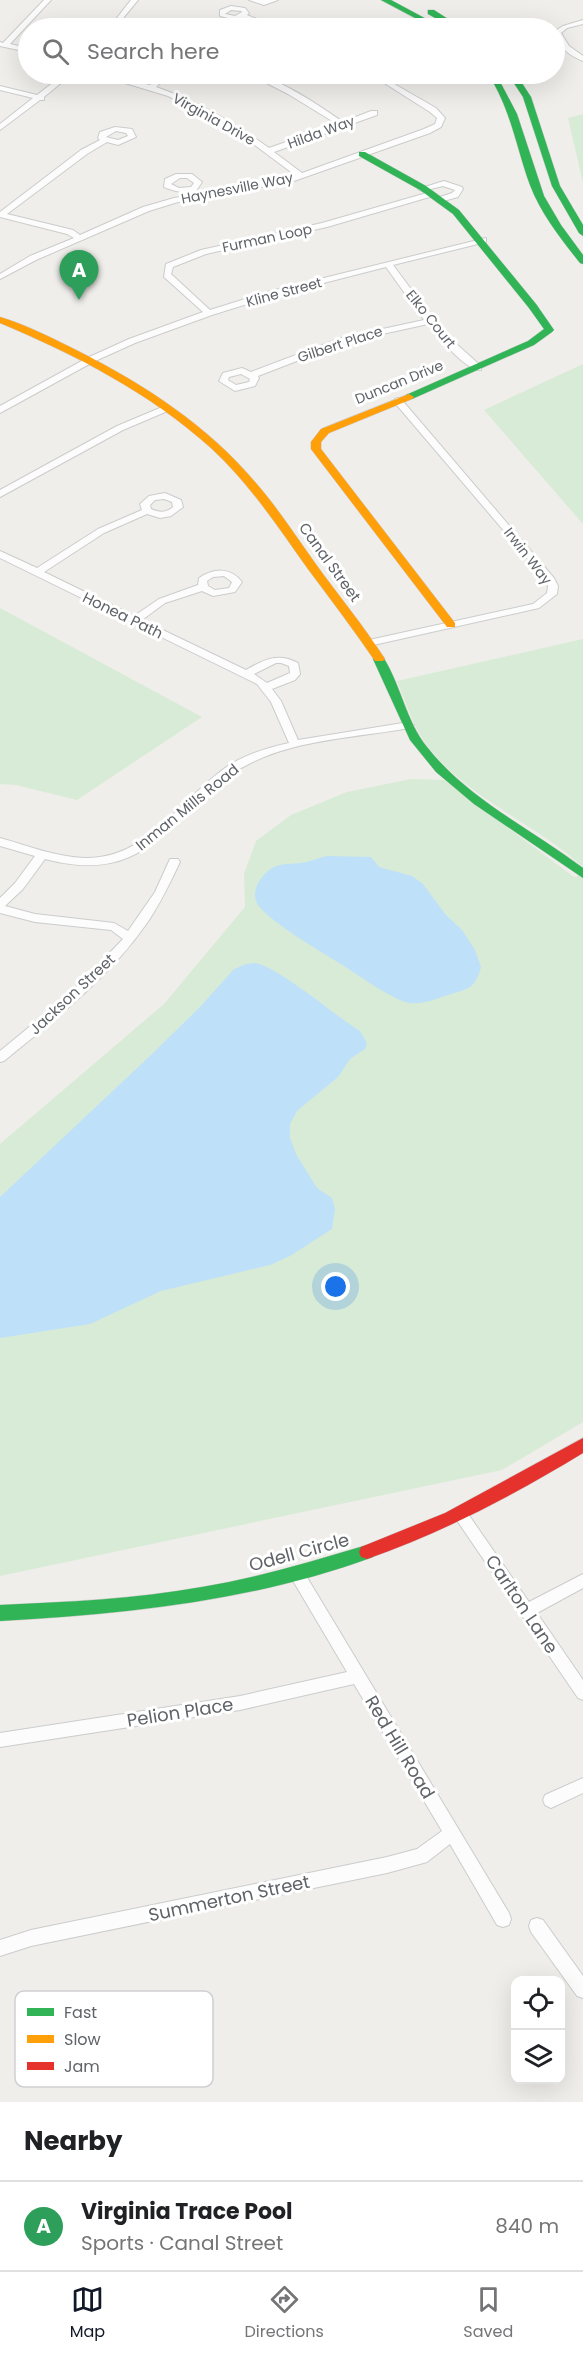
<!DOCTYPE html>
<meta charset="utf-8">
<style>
body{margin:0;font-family:Poppins,sans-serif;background:#f2f2f2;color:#202124}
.controls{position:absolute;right:18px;bottom:18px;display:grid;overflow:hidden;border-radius:12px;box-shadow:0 6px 24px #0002}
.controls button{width:54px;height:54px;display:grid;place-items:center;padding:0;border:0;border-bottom:2px solid #e0e0e0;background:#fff;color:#202124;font:30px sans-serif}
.you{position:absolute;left:336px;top:1287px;width:21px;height:21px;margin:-15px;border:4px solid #fff;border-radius:50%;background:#1a73e8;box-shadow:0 0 0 9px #1a73e833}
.badge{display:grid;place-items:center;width:39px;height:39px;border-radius:50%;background:#111827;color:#fff;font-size:20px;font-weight:700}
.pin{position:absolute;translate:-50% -50px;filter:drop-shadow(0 2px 3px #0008)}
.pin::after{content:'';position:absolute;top:32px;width:21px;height:18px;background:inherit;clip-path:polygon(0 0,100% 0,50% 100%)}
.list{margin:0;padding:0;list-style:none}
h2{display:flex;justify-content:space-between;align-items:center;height:78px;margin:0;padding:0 24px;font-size:26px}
h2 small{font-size:20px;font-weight:400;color:#757577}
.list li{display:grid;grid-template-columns:39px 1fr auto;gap:18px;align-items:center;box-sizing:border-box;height:90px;padding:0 24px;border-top:2px solid #e0e0e0}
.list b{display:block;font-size:22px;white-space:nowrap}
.list p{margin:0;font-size:20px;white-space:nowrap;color:#757577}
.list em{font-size:20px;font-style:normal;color:#757577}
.icon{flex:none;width:33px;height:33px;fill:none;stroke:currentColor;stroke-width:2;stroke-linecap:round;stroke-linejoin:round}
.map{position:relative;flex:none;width:583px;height:2102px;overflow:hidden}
.search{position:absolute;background:#fff;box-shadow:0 6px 24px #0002;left:18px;right:18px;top:18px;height:66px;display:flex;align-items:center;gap:15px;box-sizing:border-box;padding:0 21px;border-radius:33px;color:#757577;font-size:22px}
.sheet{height:168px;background:#fff}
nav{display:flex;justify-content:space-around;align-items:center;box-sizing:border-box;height:84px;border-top:2px solid #e0e0e0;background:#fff;font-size:16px;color:#757577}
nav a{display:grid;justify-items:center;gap:3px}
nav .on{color:#111827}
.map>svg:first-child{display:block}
.green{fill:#d8ebd6}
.water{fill:#bfe0f9}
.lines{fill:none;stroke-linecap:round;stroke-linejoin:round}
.street-casing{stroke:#cbcccc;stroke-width:2}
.fast-casing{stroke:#cacacb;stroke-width:1}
.slow-casing{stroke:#cacacb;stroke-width:1}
.jam-casing{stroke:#cacacb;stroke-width:1}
.street{fill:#fdfcfc;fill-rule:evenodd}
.fast{fill:#30b455;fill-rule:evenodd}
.slow{fill:#ff9f0a;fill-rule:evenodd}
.jam{fill:#e5322d;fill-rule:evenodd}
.labels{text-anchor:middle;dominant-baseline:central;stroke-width:6;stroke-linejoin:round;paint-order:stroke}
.far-street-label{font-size:14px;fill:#5f6368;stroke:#fff}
.street-label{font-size:15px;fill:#5f6368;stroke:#fff}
.near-street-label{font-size:18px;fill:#5f6368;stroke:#fff}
.key{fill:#fff;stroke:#cfd0d2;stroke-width:1.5}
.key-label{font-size:16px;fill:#5f6368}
</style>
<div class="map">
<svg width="583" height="2102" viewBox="0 0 583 2102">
<rect width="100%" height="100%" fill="#efeeea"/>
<!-- green -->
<path class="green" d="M583 114V183L568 118Z
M583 364V524L484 410Z
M0 608 202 717 77 800 16 785 0 784Z
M583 639V867C535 823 470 800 429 748 414 729 406 703 397 681Z
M411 779 444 780 574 877 583 875V1422L502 1470 0 1576V1144L164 1004 245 907 244 874 256 841 291 815 347 792Z"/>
<!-- water -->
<path class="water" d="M327 856 371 857 379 867 412 876 423 884 446 915 462 930 475 950 481 967C475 991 465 989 445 996 433 1000 424 1004 411 1003 394 1002 356 973 339 963 320 951 270 922 258 905 249 892 262 873 274 867 283 863 292 864 301 863 310 862 318 858 327 856Z
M256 963C286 972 331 1013 360 1031L367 1043 365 1049 350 1059 338 1077 297 1111 290 1124V1138L296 1154 317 1188 332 1198 335 1209 332 1229 290 1256 270 1265 161 1291 90 1324 0 1338V1197L152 1054 200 1007 234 969 246 964Z"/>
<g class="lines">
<!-- street casing -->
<g class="street-casing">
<path id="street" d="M44 0H51L10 44 28 48V52L0 46V42L3 43Z
M131 0H138L115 28H109Z
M249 0H278L264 5Z
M231 6 245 8 249 13 247 15 278 28H270L242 18 236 20 220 16V10ZM231 10 241 11 242 12 235 16 225 14Z
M583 20V24L567 28 561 33 569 46 583 56V61C570 56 555 45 555 31L563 26Z
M343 22 357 28H349L343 26 326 28Z
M64 74H72L44 97V100H40L0 130V124L33 98 0 90V86L37 95Z
M161 74H169L156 87C197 101 234 123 269 148L337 124 288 94 249 74C274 74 321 107 343 122L371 111H377V115L274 152 302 173 424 129 435 124 437 118 430 112 370 74H377L436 108 445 118 441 127 430 133 294 181 178 202 149 211 36 260 0 279V274L30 256 74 238 67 234 0 217V212L81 150 100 140 98 138 100 132 115 127 132 129 136 137 118 145 107 142 87 154 7 214 73 230 80 235 143 207 174 198 295 175 256 146 213 118 168 96 115 80 119 78 150 85ZM116 131 126 133 128 136 118 140 106 137Z
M386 74H418L402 79Z
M176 174H192L202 182 196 191C183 193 176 192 164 187L165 179ZM180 178H187L194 183 191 187 179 188 171 184Z
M444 181 462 187 463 189 458 197 440 202H437V198L452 193 455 190 443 186 422 191 418 189Z
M430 192 434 194 433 196 327 227 206 254 173 267 171 274 210 310 267 292 486 238V242L393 265 443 332 481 366V370C465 371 438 336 428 324L346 342 258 376 259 378 255 386 235 391 219 381 223 373 242 368 251 372 341 338 424 320 386 267 273 296 212 315 135 343 93 362 0 413V406L87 358 129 339 203 312 164 277 166 264 201 250 322 223ZM241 374 250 379 249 382 236 385 228 380 229 377Z
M398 398 401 399 554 578 558 586 557 594 539 608 369 646 364 643 369 640 533 604 547 593 548 586 545 579 395 403V399Z
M167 405 171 408 170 410 123 430 0 497V490L117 426Z
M165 493 181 500 183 507 171 516 160 518 147 514 104 533 44 572 134 616 159 599 198 585 199 578C214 568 230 567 242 582L235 592 213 596 202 591 165 603 142 620 246 670C263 660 278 652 298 663L300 674 295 680 272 689 281 701 298 740 409 722 414 725 409 728C355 738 294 739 245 766 230 773 217 785 205 797 151 846 126 880 45 859L23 889 5 906 35 914 114 923 128 931 155 892 170 859H178L180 862C170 883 160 904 147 923 109 978 55 1019 4 1061L0 1062V1051L73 991 123 939 111 930 35 922 0 913V898L15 883 35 856 0 846V838C28 846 56 857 85 858 147 859 179 801 225 768 244 755 266 748 289 743L271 702 257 684 0 558V551L37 568 98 529 142 510 140 504 149 496ZM164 499 172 502 173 507C166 513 160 513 151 509L150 505 155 500ZM224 576 232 582 229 588 215 590 208 586 207 581 213 577ZM276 663H281L289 666 290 673 267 683 254 674Z
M461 1509 466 1511 529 1602 583 1574V1588L537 1613 583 1680V1700L578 1698 456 1519 454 1515 456 1511Z
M297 1568 302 1569 509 1913 511 1919 509 1925 503 1927 497 1925 450 1844 427 1862 387 1873 31 1946 0 1956V1940L31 1930 387 1857 417 1849 442 1831 354 1684 240 1710 0 1747V1733L240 1696 347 1672 292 1579 290 1574 292 1569Z
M583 1778V1793L551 1808 545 1805 543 1800 545 1795Z
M537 1918 543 1920 583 1976V1998L577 1996 531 1932 529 1926 531 1920Z"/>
</g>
<!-- fast casing -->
<g class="fast-casing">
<path id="fast" d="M381 0H391L443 28H434Z
M428 10H434L462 28H453L428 14Z
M488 74H496L517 114 544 196 561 225 583 255V264L580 263C561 239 541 214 530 185 516 147 511 109 488 74Z
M508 74H516L531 97 560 186 583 225V236L579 233 552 186 523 97Z
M359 152H365L426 186 459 210 536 304 554 330 552 332 534 345 412 399H406V395L528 341 544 329 529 308 453 214 420 190 359 156Z
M379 656 383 657C401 685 406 721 427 747 468 799 531 829 583 868V878L474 804 436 772 410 740 373 659Z
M367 1545 373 1547 375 1552 373 1557C253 1601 127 1614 0 1621V1605C67 1602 135 1599 202 1587 258 1578 313 1561 367 1545Z"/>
</g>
<!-- slow casing -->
<g class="slow-casing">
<path id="slow" d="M0 317C27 325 54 339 80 352 145 385 208 426 255 482 277 507 295 535 315 563 338 595 363 625 385 659L383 661H375C354 630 331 600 308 569 278 527 250 484 211 448 150 393 76 355 0 323Z
M409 394 414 397 412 399 329 433 321 442V449L455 623V627H447L311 449V442L321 429Z"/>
</g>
<!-- jam casing -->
<g class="jam-casing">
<path id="jam" d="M583 1438V1453C514 1495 444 1532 367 1559L361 1557 359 1552 361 1547 445 1513Z"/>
</g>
<!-- street -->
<use href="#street" class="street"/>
<!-- fast -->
<use href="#fast" class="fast"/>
<!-- slow -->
<use href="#slow" class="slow"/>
<!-- jam -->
<use href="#jam" class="jam"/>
</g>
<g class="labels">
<!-- far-street labels -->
<g class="far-street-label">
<text transform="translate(214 119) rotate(29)">Virginia Drive</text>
<text transform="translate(321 132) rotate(-20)">Hilda Way</text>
<text transform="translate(237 188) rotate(-11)">Haynesville Way</text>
<text transform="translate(267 238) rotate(-12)">Furman Loop</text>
<text transform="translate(284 292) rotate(-15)">Kline Street</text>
<text transform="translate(431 319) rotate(51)">Elko Court</text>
<text transform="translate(340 344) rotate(-18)">Gilbert Place</text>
<text transform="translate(399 382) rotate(-22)">Duncan Drive</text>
<text transform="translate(528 556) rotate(52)">Irwin Way</text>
</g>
<!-- street labels -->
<g class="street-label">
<text transform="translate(330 562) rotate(54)">Canal Street</text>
<text transform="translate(123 615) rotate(26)">Honea Path</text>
<text transform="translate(187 807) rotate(-39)">Inman Mills Road</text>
<text transform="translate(72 994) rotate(-43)">Jackson Street</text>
</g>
<!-- near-street labels -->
<g class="near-street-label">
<text transform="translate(299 1552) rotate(-15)">Odell Circle</text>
<text transform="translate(522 1604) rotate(56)">Carlton Lane</text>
<text transform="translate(180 1712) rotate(-9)">Pelion Place</text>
<text transform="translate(400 1747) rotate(59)">Red Hill Road</text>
<text transform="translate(229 1898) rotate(-12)">Summerton Street</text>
</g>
</g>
<!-- legend -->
<rect x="15" y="1991" width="198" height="96" rx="9" class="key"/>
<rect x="27" y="2008" width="27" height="8" fill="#30b455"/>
<rect x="27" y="2035" width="27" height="8" fill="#ff9f0a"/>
<rect x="27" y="2062" width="27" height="8" fill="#e5322d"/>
<g class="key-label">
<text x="64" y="2018">Fast</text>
<text x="64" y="2045">Slow</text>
<text x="64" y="2072">Jam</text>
</g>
</svg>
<div class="controls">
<button><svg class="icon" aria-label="locate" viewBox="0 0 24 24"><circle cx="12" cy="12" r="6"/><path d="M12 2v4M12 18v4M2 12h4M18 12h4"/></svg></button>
<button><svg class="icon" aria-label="layers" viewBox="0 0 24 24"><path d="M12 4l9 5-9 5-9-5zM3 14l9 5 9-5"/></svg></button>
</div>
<div class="you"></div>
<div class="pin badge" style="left:79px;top:300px;background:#2e9e5b">A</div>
<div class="search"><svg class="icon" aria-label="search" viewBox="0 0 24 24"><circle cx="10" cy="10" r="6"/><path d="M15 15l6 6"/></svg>Search here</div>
</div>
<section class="sheet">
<h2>Nearby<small></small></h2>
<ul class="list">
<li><span class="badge" style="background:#2e9e5b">A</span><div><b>Virginia Trace Pool</b><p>Sports · Canal Street</p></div><em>840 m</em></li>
</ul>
</section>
<nav>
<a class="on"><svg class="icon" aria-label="map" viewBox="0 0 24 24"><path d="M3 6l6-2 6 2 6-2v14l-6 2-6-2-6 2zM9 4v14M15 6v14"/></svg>Map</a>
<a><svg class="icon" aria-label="directions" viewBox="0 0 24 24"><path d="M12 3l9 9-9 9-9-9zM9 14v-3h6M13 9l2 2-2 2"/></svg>Directions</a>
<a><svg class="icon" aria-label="saved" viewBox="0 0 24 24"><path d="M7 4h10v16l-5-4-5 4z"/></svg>Saved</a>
</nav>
